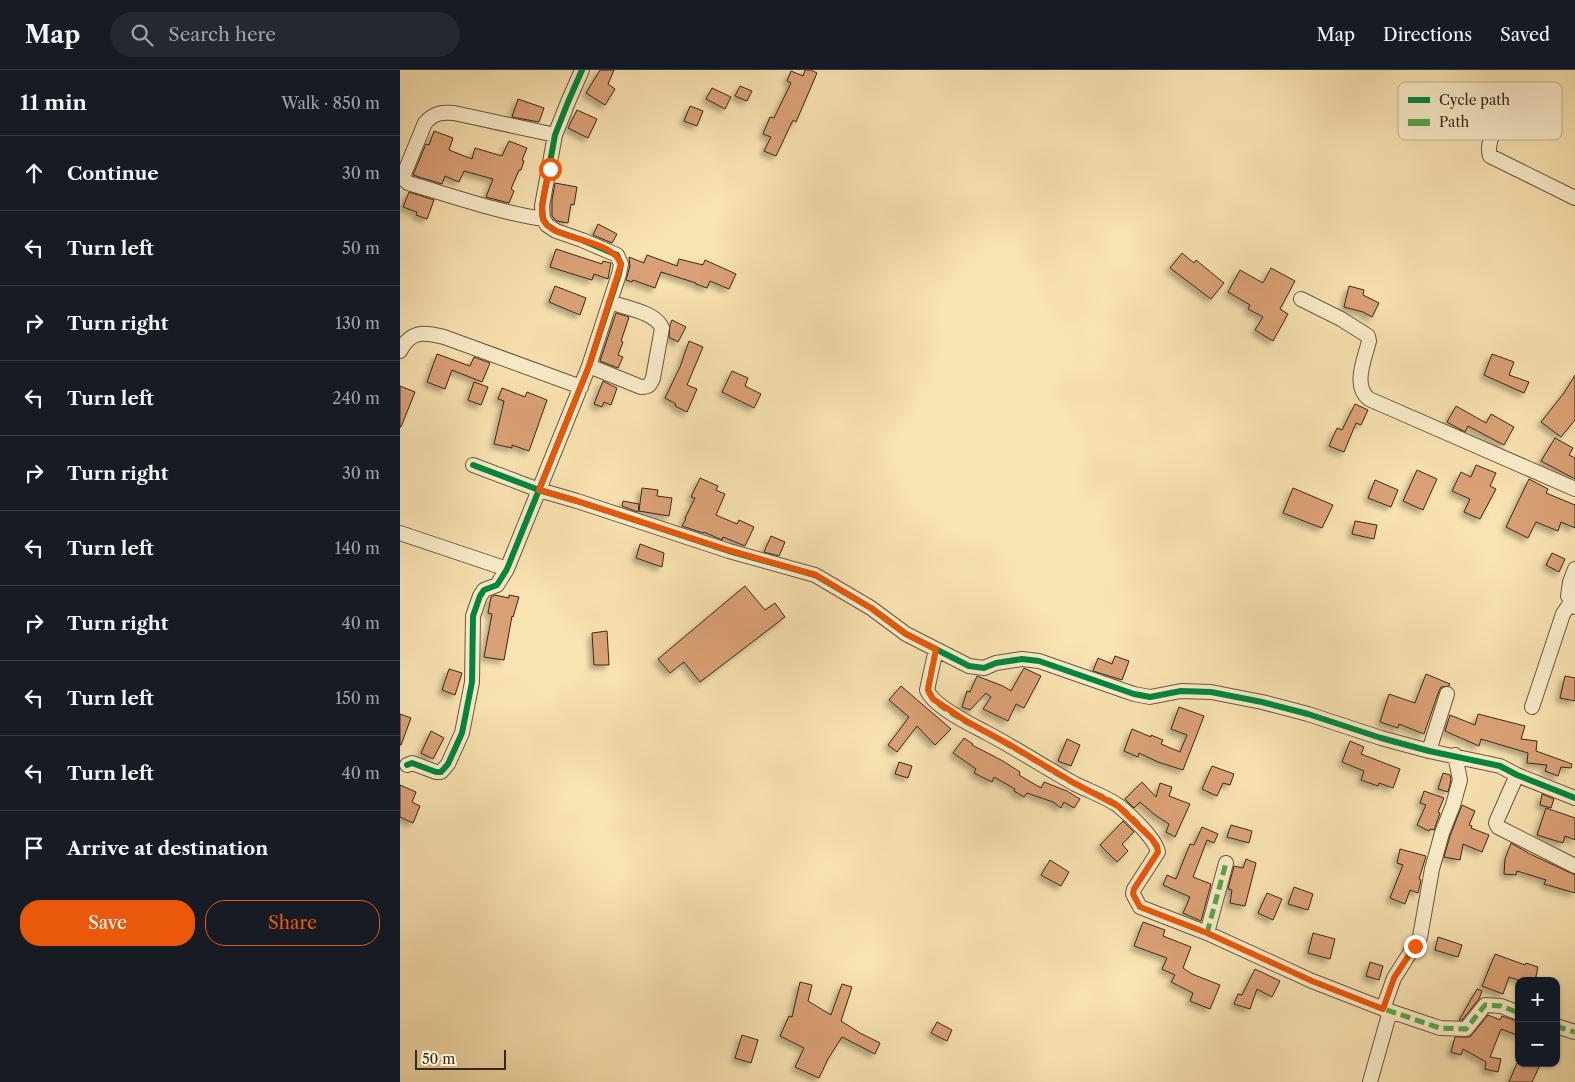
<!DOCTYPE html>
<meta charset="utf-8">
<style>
body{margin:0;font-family:"Libre Caslon Text",serif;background:#242831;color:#f1f3f6}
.controls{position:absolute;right:15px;bottom:15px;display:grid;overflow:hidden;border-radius:10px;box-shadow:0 1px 4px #0004}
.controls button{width:45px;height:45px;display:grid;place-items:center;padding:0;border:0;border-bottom:1px solid #363941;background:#171b24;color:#f1f3f6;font:25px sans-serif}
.scale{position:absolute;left:15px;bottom:12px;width:91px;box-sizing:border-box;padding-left:5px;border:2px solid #38281c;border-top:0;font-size:14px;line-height:18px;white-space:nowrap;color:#38281c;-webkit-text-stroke:4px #fbedcc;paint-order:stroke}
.stop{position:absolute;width:15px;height:15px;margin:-11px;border:4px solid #ea580c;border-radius:50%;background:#fff}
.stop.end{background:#ea580c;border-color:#fff;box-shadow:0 1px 5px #0008}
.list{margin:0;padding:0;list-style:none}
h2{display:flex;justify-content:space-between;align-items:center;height:65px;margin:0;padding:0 20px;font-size:21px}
h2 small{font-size:16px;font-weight:400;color:#9ea1a6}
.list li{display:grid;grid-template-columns:32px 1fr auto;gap:15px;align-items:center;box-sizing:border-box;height:75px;padding:0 20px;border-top:1px solid #363941}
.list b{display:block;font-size:19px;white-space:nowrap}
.list em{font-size:16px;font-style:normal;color:#9ea1a6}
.actions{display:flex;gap:10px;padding:15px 20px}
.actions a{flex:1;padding:11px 0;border:1px solid #ea580c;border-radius:20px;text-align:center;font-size:18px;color:#ea580c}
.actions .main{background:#ea580c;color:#fff}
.icon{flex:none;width:28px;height:28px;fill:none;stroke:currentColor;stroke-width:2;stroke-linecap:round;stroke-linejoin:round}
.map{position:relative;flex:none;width:1175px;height:1012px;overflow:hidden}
header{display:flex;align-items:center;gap:30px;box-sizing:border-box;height:70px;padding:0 25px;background:#171b24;border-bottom:1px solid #363941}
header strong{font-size:24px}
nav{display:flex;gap:28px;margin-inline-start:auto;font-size:18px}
.search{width:350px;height:45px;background:#242831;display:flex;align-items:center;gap:12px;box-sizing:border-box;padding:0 18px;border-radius:28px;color:#9ea1a6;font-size:19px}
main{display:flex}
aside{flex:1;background:#171b24}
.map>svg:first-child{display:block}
.building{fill:#dba176;stroke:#38281c;filter:url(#shadow)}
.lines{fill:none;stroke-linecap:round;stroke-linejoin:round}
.minor-casing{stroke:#685741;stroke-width:16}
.minor{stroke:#fbedcc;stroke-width:14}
.quiet{stroke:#55aa43;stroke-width:5;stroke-dasharray:10 5;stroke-linecap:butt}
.cycleway-casing{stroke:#fbedcc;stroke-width:9}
.cycleway{stroke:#00873e;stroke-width:6}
.route{stroke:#ea580c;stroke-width:6}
.key{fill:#fbedcc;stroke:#c0b297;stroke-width:1}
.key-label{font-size:14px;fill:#38281c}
</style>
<header>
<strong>Map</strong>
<div class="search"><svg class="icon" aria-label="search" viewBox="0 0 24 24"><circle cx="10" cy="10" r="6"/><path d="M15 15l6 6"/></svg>Search here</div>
<nav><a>Map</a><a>Directions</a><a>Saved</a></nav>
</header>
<main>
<aside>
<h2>11 min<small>Walk · 850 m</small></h2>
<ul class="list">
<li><svg class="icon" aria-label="ahead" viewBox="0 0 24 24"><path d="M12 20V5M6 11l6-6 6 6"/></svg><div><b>Continue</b></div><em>30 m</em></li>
<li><svg class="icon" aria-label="left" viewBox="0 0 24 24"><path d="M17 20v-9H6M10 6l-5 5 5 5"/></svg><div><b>Turn left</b></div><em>50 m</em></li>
<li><svg class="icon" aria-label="right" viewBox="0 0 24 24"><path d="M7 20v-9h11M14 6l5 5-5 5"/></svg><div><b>Turn right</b></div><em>130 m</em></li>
<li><svg class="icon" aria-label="left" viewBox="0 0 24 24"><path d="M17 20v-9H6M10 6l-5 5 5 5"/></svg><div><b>Turn left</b></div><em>240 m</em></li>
<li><svg class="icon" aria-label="right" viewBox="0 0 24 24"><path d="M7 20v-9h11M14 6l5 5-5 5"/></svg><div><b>Turn right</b></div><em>30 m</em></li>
<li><svg class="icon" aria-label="left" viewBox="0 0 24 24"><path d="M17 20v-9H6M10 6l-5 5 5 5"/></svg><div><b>Turn left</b></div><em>140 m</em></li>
<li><svg class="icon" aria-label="right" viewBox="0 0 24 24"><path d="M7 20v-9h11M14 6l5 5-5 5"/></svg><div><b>Turn right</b></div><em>40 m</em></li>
<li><svg class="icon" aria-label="left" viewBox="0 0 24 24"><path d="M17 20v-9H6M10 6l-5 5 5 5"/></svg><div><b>Turn left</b></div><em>150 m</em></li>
<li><svg class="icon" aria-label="left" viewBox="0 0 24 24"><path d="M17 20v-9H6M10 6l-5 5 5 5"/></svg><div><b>Turn left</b></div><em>40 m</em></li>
<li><svg class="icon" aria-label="arrive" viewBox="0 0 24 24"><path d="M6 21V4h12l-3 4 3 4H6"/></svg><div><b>Arrive at destination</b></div></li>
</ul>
<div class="actions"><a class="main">Save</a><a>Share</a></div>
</aside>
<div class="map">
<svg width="1175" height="1012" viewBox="0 0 1175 1012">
<defs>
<filter id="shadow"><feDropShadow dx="-4" dy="4" stdDeviation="2.5" flood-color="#0004"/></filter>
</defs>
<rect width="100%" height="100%" fill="#f9e3b1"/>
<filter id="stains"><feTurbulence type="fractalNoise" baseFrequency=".004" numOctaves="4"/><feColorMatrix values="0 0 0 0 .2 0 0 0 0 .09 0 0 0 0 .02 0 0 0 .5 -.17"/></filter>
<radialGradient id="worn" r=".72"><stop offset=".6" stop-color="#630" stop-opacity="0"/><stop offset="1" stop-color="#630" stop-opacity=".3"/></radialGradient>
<!-- building -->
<path class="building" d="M200 0H214L208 14 215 19 205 35 186 23Z
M405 0H411L417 3 396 52 393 50 376 86 364 81 371 67 363 64 370 47 374 48 391 13 387 11 391 1 403 6Z
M340 16 352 21 347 31 335 26Z
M312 18 331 27 325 39 306 29Z
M118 29 144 38 139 52 112 47Z
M290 36 303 41 297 56 284 51Z
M177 40 197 49 188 68 168 58Z
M34 61 53 68 49 80 72 89 75 78 102 86 109 71 127 78 122 90 124 91 121 100H119L111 119 114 121 109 133 86 127 93 109 64 101 59 112 45 106 42 114 13 105 26 74 29 75Z
M155 113 177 117 174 135 171 134 168 153 157 151 152 146V130Z
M9 122 34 130 27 149 16 145 17 142 3 137Z
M198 154 217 164 212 173 193 165Z
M156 179 202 194 203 191 211 193 208 209 194 204 192 210 150 197Z
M782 183 794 193 796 190 824 213 811 229 770 198Z
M247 185 277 196 279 189 303 195 305 190 336 204 329 219 310 211 307 218 296 214V213L261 202 255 218 233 210 232 212 226 210 230 196 229 187 244 193Z
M871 198 895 211 880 239 888 244 873 271 855 260 863 247 848 239 850 235 828 222 840 200 863 213Z
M155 216 186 228 180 245 149 232Z
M949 216 964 220 963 225 979 233 972 247 963 242 944 237Z
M216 243 229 247 221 271 223 272 218 285 223 287 218 298 200 291Z
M272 250 286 257 278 272 269 267 270 255Z
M289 271 303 277 287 315 297 319 287 342 275 336 276 334 265 328 280 297Z
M37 284 70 296 74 287 90 293 82 312 52 300 45 319 27 312Z
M1092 284 1114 292 1109 305 1129 312 1124 323 1084 305Z
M332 301 348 308 345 316 361 324 354 338 322 322Z
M1175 305V350L1161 367 1141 352 1164 323Z
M203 311 217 318 211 335 204 332 202 337 194 334Z
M74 312 88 317 81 335 68 330Z
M0 316 15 322 1 357H0Z
M102 318 125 327 127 322 147 330 129 381 112 375V378L94 374 104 331 98 329Z
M955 334 968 340 961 355 956 353 944 382 929 376 937 358 942 360Z
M1056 336 1086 353 1091 344 1114 357 1104 375 1068 356 1065 362 1047 352Z
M1155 368 1173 378 1169 385 1175 388V409L1141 391Z
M1076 395 1096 403 1090 416 1096 419 1080 449 1064 442 1070 429 1052 421 1061 402 1071 407Z
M1017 400 1037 409 1023 440 1003 431Z
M300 408 318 416 316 420 325 424 316 445 337 454 339 450 354 457 345 476 323 467 322 470 304 462 303 463 282 456 286 449 285 448 295 428 291 427Z
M1129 409 1148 419 1146 423 1175 435V458L1161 452 1158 461 1136 452 1128 468 1106 457Z
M975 410 998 420 991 437 968 428Z
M242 418 258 420 257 426 272 428 269 446 239 441Z
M893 418 933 435 922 458 883 443Z
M223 431 239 434 238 442 222 436Z
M955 451 977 455 974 469 952 464Z
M371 466 385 472 379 486 364 482Z
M240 474 264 483 262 497 236 488Z
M1152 483 1165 489 1159 502 1146 495Z
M345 516 365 540 375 533 385 547 300 612 284 592 270 603 258 589Z
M95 525 109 528V525L119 527 113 547 112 546 104 590 84 587 92 544 88 543 91 527Z
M207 561 209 595H194L192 563Z
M715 586 729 591 722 610 693 601 698 588 712 594Z
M624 598 641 606 624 638 616 634 608 651 583 639 591 627 586 623 570 640 562 637 567 621 570 622 577 606 603 616 611 621Z
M49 599 62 603 55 625 42 620Z
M1026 604 1050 614 1049 616 1041 617 1039 621 1024 664 999 654 998 658 980 652 989 624 1015 633Z
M1165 606 1175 608V631L1160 628Z
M501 616 551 659 535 675 517 656 497 682 488 675 509 647 489 630Z
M779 637 804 646 783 700 758 692 739 683 738 687 724 681 732 659 751 667V665L763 670 761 674 780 682 787 665 771 659Z
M0 644 11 648 1 675H0Z
M1078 644 1125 656 1121 669 1137 671 1136 681 1172 694 1171 698 1161 697 1158 706 1145 701 1147 695 1127 693 1128 683 1081 669 1079 676 1045 661 1050 645 1075 655Z
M31 661 44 668 33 689 21 683Z
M564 668 573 674 572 675 603 691 620 702 619 705 641 718 644 712 667 721 680 729 674 738 664 732 661 738 653 732 627 723 624 727 614 721 615 719 594 707 592 712 574 703 576 699 553 683Z
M667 669 680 675 671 696 658 691Z
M950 671 964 677 961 684 1000 699 993 718 979 713 978 716 961 710 964 701 942 692Z
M499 692 512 696 508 708 495 704Z
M812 696 834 704 830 715 823 713 817 726 802 719Z
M1043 703 1050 705 1051 710 1048 722 1038 719Z
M742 712 756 727 760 713 772 717 769 726 790 734 775 767 766 762 769 754 755 745 740 732 734 738 725 729Z
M0 715 16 722 12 732 20 736 13 753 0 747Z
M1024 721 1044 728 1038 742 1040 743 1034 760 1030 759 1029 761 1017 755 1026 735 1020 733Z
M1142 724 1154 729 1151 738 1140 735Z
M1062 735 1075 741 1069 755 1072 756 1071 758 1089 765 1082 782 1063 774 1060 790 1044 787 1050 766Z
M1146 738 1175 748V770L1165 766 1163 773 1137 765Z
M723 751 734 762 722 774 728 781 717 792 700 775Z
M831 755 852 761 849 773 827 767Z
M802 757 818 764 814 773 807 770 793 807 811 814 801 851 783 843 790 827 763 815 767 805 776 809 790 774 794 775Z
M1111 773 1130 784 1175 805V823L1144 814 1146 810 1117 801 1116 805 1104 804 1105 789Z
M1000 779 1026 786 1019 809 1021 810 1018 823 1010 820 1005 834 990 828 1003 795 997 793Z
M846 789 856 793 845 836 830 833 832 820 828 819 834 796 843 798Z
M650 790 669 802 661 816 641 805Z
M894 817 913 824 908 840 888 834Z
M867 823 882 829 873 850 858 843Z
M743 852 765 860 763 866 791 877 783 898 792 904 820 915 810 939 790 931 793 923 771 912 775 905 762 899 767 888 734 876Z
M913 863 935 869 930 889 908 883Z
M1038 867 1062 875 1058 887 1035 880Z
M1095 884 1125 895 1126 893 1138 897 1135 911H1121L1109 907 1103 924 1082 916Z
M970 892 983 896 979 910 966 906Z
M855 899 880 911 872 927 857 919 850 939 834 934 838 924 842 925Z
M400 912 412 915 408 931 431 945 442 914 452 917 441 951 460 963 480 973 475 984 442 967 428 989 419 1008 395 997 404 978 380 966 389 946 392 947Z
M1077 919 1082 921 1079 929 1062 950H1059Z
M1088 945 1100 950 1102 946 1119 952V966L1101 959 1090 987 1101 989 1098 1002 1085 999 1086 992 1063 979 1061 985 1051 982 1055 967H1070Z
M537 952 552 960 547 971 531 963Z
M342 965 358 970 351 993 335 988Z
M1117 993H1141L1132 1012H1109Z"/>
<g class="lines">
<!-- minor casing -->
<g class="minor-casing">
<path id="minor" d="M1098 50C1094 60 1086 75 1090 86L1175 128
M143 149C97 142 53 126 8 113L4 109V104L25 53C34 43 41 42 54 43L155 65
M901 229 941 249 968 266 969 271C965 288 952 316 969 329L1175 419
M0 281C11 260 24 262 44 267L181 317
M189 296 241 317C249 317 250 315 253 308L262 258C256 242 225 238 210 232
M73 395 139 420 177 431 329 481 415 505 471 538 506 564 569 596 584 598 596 593 622 589 639 591 734 624 750 627 781 621 811 622 862 632 908 644 981 668 1029 681 1100 696 1117 705 1175 728
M0 463 107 499
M1175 499 1170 512 1168 526 1175 537
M536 579 527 620C533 636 570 654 585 662 616 678 644 697 675 714 689 721 707 727 719 736 731 746 755 768 758 782L734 819 733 824 740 837 807 863 912 911 984 939 1025 953 1040 958 1066 959 1085 935 1101 936 1119 943
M1132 637 1163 544 1171 532
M1029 681 1047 624
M7 695 12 693 36 702H41L48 694 62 663 72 612 73 546 80 526 84 520 97 515 107 499 189 296 219 204 221 194 217 185 182 170 156 161 147 155 143 149 142 136 155 65 168 32 182 0
M1117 705 1097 750 1096 753 1098 757 1175 796
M807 863 826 793
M983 939 994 908 1020 867 1032 799 1042 763 1053 735 1060 710 1055 685
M1156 956 1175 962
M970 1012 990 941"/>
</g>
<!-- minor -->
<use href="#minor" class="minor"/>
<!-- quiet -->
<path class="quiet" d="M536 579 527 620C533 636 570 654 585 662 616 678 644 697 675 714 689 721 707 727 719 736 731 746 755 768 758 782L734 819 733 824 740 837 807 863 912 911 984 939 1025 953 1040 958 1066 959 1085 935 1101 936 1119 943
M807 863 826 793
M1156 956 1175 962"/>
<!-- cycleway casing -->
<g class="cycleway-casing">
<path id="cycleway" d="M73 395 139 420 177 431 329 481 415 505 471 538 506 564 569 596 584 598 596 593 622 589 639 591 734 624 750 627 781 621 811 622 862 632 908 644 981 668 1029 681 1100 696 1117 705 1175 728
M7 695 12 693 36 702H41L48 694 62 663 72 612 73 546 80 526 84 520 97 515 107 499 189 296 219 204 221 194 217 185 182 170 156 161 147 155 143 149 142 136 155 65 168 32 182 0"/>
</g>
<!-- cycleway -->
<use href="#cycleway" class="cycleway"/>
</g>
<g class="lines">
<!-- route -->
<path class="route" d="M150 99C147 112 139 137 143 149 151 171 211 167 221 194L189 296 139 420 177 431 328 480 416 505 471 538 506 564 536 579 528 620 533 629 566 651 610 675 674 713 718 736 752 769 757 776 758 782 734 819 733 824 740 837 807 863 912 911 983 939 994 908 1015 876"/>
</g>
<!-- legend -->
<rect x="998" y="12" width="164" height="58" rx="8" class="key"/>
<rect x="1008" y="27" width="22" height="6" fill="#00873e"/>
<rect x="1008" y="49" width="22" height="7" fill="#55aa43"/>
<g class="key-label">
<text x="1039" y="35">Cycle path</text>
<text x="1039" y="57">Path</text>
</g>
<rect width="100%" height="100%" filter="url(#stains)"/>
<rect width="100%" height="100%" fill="url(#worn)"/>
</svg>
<div class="controls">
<button>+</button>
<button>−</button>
</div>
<div class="scale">50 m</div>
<div class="stop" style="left:150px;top:99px"></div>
<div class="stop end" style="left:1015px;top:876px"></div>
</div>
</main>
